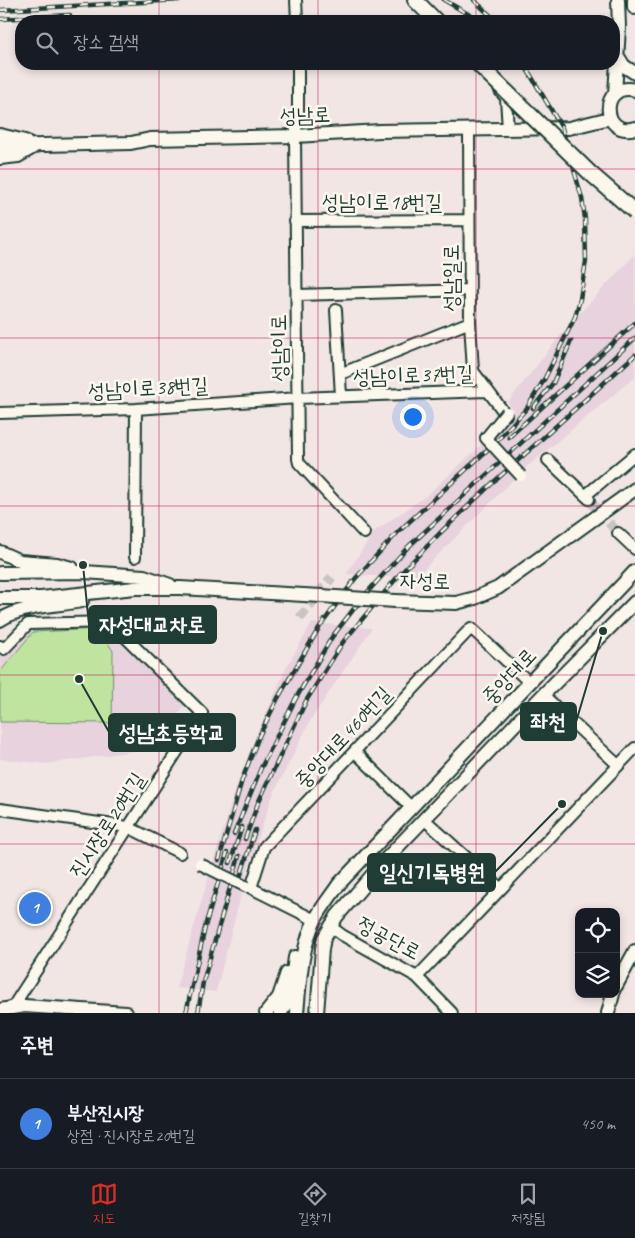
<!DOCTYPE html>
<html lang="ko">
<meta charset="utf-8">
<style>
body{margin:0;font-family:Caveat,"Poor Story",sans-serif;background:#242831;color:#f1f3f6}
.controls{position:absolute;right:15px;bottom:15px;display:grid;overflow:hidden;border-radius:10px;box-shadow:0 2px 8px #0003}
.controls button{width:45px;height:45px;display:grid;place-items:center;padding:0;border:0;border-bottom:1px solid #363941;background:#171b24;color:#f1f3f6;font:25px sans-serif}
.you{position:absolute;left:412px;top:416px;width:18px;height:18px;margin:-12px;border:4px solid #fff;border-radius:50%;background:#1a73e8;box-shadow:0 0 0 8px #1a73e833}
.badge{display:grid;place-items:center;width:32px;height:32px;border-radius:50%;background:#d93025;color:#fff;font-size:16px;font-weight:700}
.pin{position:absolute;translate:-50% -50%;border:2px solid #fff;box-shadow:0 1px 5px #0006}
.list{margin:0;padding:0;list-style:none}
h2{display:flex;justify-content:space-between;align-items:center;height:65px;margin:0;padding:0 20px;font-size:21px}
h2 small{font-size:16px;font-weight:400;color:#9ea1a6}
.list li{display:grid;grid-template-columns:32px 1fr auto;gap:15px;align-items:center;box-sizing:border-box;height:90px;padding:0 20px;border-top:1px solid #363941}
.list b{display:block;font-size:19px;white-space:nowrap}
.list p{margin:0;font-size:16px;white-space:nowrap;color:#9ea1a6}
.list em{font-size:16px;font-style:normal;color:#9ea1a6}
.icon{flex:none;width:28px;height:28px;fill:none;stroke:currentColor;stroke-width:2;stroke-linecap:round;stroke-linejoin:round}
.map{position:relative;flex:none;width:635px;height:1013px;overflow:hidden}
.search{position:absolute;background:#171b24;box-shadow:0 2px 8px #0003;left:15px;right:15px;top:15px;height:55px;display:flex;align-items:center;gap:12px;box-sizing:border-box;padding:0 18px;border-radius:20px;color:#9ea1a6;font-size:19px}
.sheet{height:155px;background:#171b24}
nav{display:flex;justify-content:space-around;align-items:center;box-sizing:border-box;height:70px;border-top:1px solid #363941;background:#171b24;font-size:14px;color:#9ea1a6}
nav a{display:grid;justify-items:center;gap:2px}
nav .on{color:#d93025}
.map>svg:first-child{display:block}
.built{fill:#e7d2dd}
.pitch{fill:#bfe49f;stroke:#6f906a}
.lines{fill:none;stroke-linecap:round;stroke-linejoin:round}
.minor-tunnel{stroke:#c8c4c2;stroke-width:10;stroke-dasharray:10 5;stroke-linecap:butt}
.minor-casing{stroke:#1f3d34;stroke-width:14}
.major-casing{stroke:#1f3d34;stroke-width:16}
.highway-casing{stroke:#1f3d34;stroke-width:18}
.minor{stroke:#fbf7ec;stroke-width:10}
.major{stroke:#fbf7ec;stroke-width:12}
.highway{stroke:#fbf7ec;stroke-width:14}
.rail-casing{stroke:#1f3d34;stroke-width:4.5}
.rail{stroke:#fbf7ec;stroke-width:2.5;stroke-dasharray:8;stroke-linecap:butt}
.minor-bridge-casing{stroke:#1f3d34;stroke-width:14;stroke-linecap:butt}
.major-bridge-casing{stroke:#1f3d34;stroke-width:16;stroke-linecap:butt}
.highway-bridge-casing{stroke:#1f3d34;stroke-width:18;stroke-linecap:butt}
.minor-bridge{stroke:#fbf7ec;stroke-width:10}
.major-bridge{stroke:#fbf7ec;stroke-width:12}
.highway-bridge{stroke:#fbf7ec;stroke-width:14}
.grid{fill:none;stroke:#c2185b;stroke-width:1;stroke-opacity:0.55}
.labels{text-anchor:middle;dominant-baseline:central;stroke-width:5;stroke-linejoin:round;paint-order:stroke}
.street-label{font-size:21px;fill:#1f3d34;stroke:#fbf7ec}
.leader{fill:none;stroke:#1f3d34;stroke-width:2}
.callout-dot{fill:#1f3d34;stroke:#fbf7ec;stroke-width:2}
.callout{fill:#1f3d34;stroke:#1f3d34;stroke-width:2}
.callout-label{font-size:22px;text-anchor:middle;font-weight:bold;fill:#fff}
</style>
<div class="map">
<svg width="635" height="1013" viewBox="0 0 635 1013">
<rect width="100%" height="100%" fill="#f2e6e5"/>
<filter id="ink" filterUnits="userSpaceOnUse"><feTurbulence type="fractalNoise" baseFrequency=".02" numOctaves="2"/><feDisplacementMap in="SourceGraphic" scale="10" xChannelSelector="R" yChannelSelector="G"/><feConvolveMatrix kernelMatrix="1 2 1 2 8 2 1 2 1" color-interpolation-filters="sRGB"/></filter>
<g filter="url(#ink)">
<!-- built -->
<path class="built" d="M635 254V377L523 470 414 579 346 574 375 531 426 496 481 445 514 412 508 402 567 327Z
M100 622 184 705 161 744 148 749 47 764 0 759V654L28 624Z
M312 623 372 628 310 721 272 797 248 868 216 992 176 988 203 896 235 791 252 746 286 668Z"/>
<!-- pitch -->
<path class="pitch" d="M99 629 113 651 112 723 0 722V672L33 632Z"/>
<g class="lines">
<!-- minor-tunnel -->
<path class="minor-tunnel" d="M589 500 618 533
M300 618 332 577"/>
<!-- minor casing -->
<g class="minor-casing">
<path id="minor" d="M296 0 297 21
M298 64V117L295 136 298 459 299 463 364 533
M500 91 506 98 508 129
M469 130 470 322 473 371 506 415
M295 221 469 220
M297 295 470 290
M336 310 341 396
M340 374 470 322
M0 413 136 409 298 398 486 391
M548 460 589 499
M586 495 635 454
M618 533 635 549
M135 557 136 409
M0 646 4 649 28 624 110 622 202 713 12 1008
M543 695 618 765
M355 752 411 807
M0 809 128 827 180 853
M424 819 501 889
M315 920 251 888 264 847 471 628 530 683
M330 926 342 935 417 977 452 1013
M417 977 635 748"/>
</g>
<!-- major casing -->
<g class="major-casing">
<path id="major" d="M617 55 624 66 635 73
M635 90C599 81 601 138 635 128
M615 94 619 27 618 0
M0 135 25 141
M0 146 131 143 150 139 295 136 380 131 569 128 610 118
M0 158 18 156 35 146
M0 552 20 561 57 564 72 568
M0 573 84 572 144 576 170 585
M0 598H41L135 588H180L321 596
M395 601 456 603 475 598 498 588 635 489
M0 620C23 605 55 606 82 601
M616 986 635 951
M0 1010 24 1006 126 1013
M266 1013 279 997 287 973
M280 1013 289 1002 295 957
M297 1013C300 982 301 948 315 920 321 908 331 896 339 884L635 571
M317 1013 322 949 324 938 337 916 387 858 543 695 635 602
M608 1013 613 994"/>
</g>
<!-- highway casing -->
<g class="highway-casing">
<path id="highway" d="M415 0 436 21
M635 0V7"/>
</g>
<!-- minor -->
<use href="#minor" class="minor"/>
<!-- major -->
<use href="#major" class="major"/>
<!-- highway -->
<use href="#highway" class="highway"/>
<!-- rail casing -->
<g class="rail-casing">
<path id="rail" d="M444 0 480 21
M474 0 496 21
M0 10 180 0
M0 19 70 15
M533 408 553 383 571 341
M509 437 635 323
M234 834 261 768 296 698 332 637 363 597 408 547 635 338
M245 839 258 803 306 701 343 642 400 574 440 533 486 489 635 355
M219 860 242 780 259 736 278 698 319 628 355 579 398 532 496 442 527 408 545 378 575 317 580 299 586 261 585 219 582 198 562 128 524 64
M230 863 242 827
M237 887 255 830
M186 1013 206 923 227 853
M198 1013 203 982 239 856"/>
</g>
<!-- rail -->
<use href="#rail" class="rail"/>
<!-- minor-bridge casing -->
<g class="minor-bridge-casing">
<path id="minor-bridge" d="M507 412 486 438 521 476
M200 864 247 887"/>
</g>
<!-- major-bridge casing -->
<g class="major-bridge-casing">
<path id="major-bridge" d="M321 596 395 601"/>
</g>
<!-- highway-bridge casing -->
<g class="highway-bridge-casing">
<path id="highway-bridge" d="M478 64 590 173 635 212"/>
</g>
<!-- minor-bridge -->
<use href="#minor-bridge" class="minor-bridge"/>
<!-- major-bridge -->
<use href="#major-bridge" class="major-bridge"/>
<!-- highway-bridge -->
<use href="#highway-bridge" class="highway-bridge"/>
</g>
</g>
<!-- grid -->
<path class="grid" d="M159 0V21M318 0V21M476 0V21M159 64V1013M318 64V1013M476 64V1013M0 169H635M0 338H635M0 506H635M0 675H635M0 844H635"/>
<g class="labels">
<!-- street labels -->
<g class="street-label">
<text transform="translate(305 115) rotate(-2)">성남로</text>
<text x="382" y="202">성남이로18번길</text>
<text transform="translate(451 278) rotate(-90)">성남일로</text>
<text transform="translate(279 348) rotate(-91)">성남이로</text>
<text transform="translate(413 375) rotate(-2)">성남이로37번길</text>
<text transform="translate(148 388) rotate(-3)">성남이로38번길</text>
<text transform="translate(425 581) rotate(1)">자성로</text>
<text transform="translate(509 676) rotate(-47)">중앙대로</text>
<text transform="translate(343 737) rotate(-47)">중앙대로460번길</text>
<text transform="translate(107 825) rotate(-57)">진시장로20번길</text>
<text transform="translate(389 938) rotate(28)">정공단로</text>
</g>
</g>
<!-- callouts -->
<path class="leader" d="M83 565L89 625M603 631L576 722M79 679L109 732M562 804L495 872"/>
<g class="callout-dot">
<circle cx="83" cy="565" r="5"/>
<circle cx="603" cy="631" r="5"/>
<circle cx="79" cy="679" r="5"/>
<circle cx="562" cy="804" r="5"/>
</g>
<g class="callout">
<rect x="89" y="606" width="127" height="37" rx="5"/>
<rect x="521" y="703" width="55" height="37" rx="5"/>
<rect x="109" y="714" width="126" height="37" rx="5"/>
<rect x="368" y="854" width="127" height="37" rx="5"/>
</g>
<g class="callout-label">
<text x="152" y="632">자성대교차로</text>
<text x="548" y="729">좌천</text>
<text x="172" y="740">성남초등학교</text>
<text x="432" y="880">일신기독병원</text>
</g>
</svg>
<div class="controls">
<button><svg class="icon" aria-label="locate" viewBox="0 0 24 24"><circle cx="12" cy="12" r="6"/><path d="M12 2v4M12 18v4M2 12h4M18 12h4"/></svg></button>
<button><svg class="icon" aria-label="layers" viewBox="0 0 24 24"><path d="M12 4l9 5-9 5-9-5zM3 14l9 5 9-5"/></svg></button>
</div>
<div class="you"></div>
<div class="pin badge" style="left:35px;top:908px;background:#3f7fe0">1</div>
<div class="search"><svg class="icon" aria-label="search" viewBox="0 0 24 24"><circle cx="10" cy="10" r="6"/><path d="M15 15l6 6"/></svg>장소 검색</div>
</div>
<section class="sheet">
<h2>주변<small></small></h2>
<ul class="list">
<li><span class="badge" style="background:#3f7fe0">1</span><div><b>부산진시장</b><p>상점 · 진시장로20번길</p></div><em>450 m</em></li>
</ul>
</section>
<nav>
<a class="on"><svg class="icon" aria-label="map" viewBox="0 0 24 24"><path d="M3 6l6-2 6 2 6-2v14l-6 2-6-2-6 2zM9 4v14M15 6v14"/></svg>지도</a>
<a><svg class="icon" aria-label="directions" viewBox="0 0 24 24"><path d="M12 3l9 9-9 9-9-9zM9 14v-3h6M13 9l2 2-2 2"/></svg>길찾기</a>
<a><svg class="icon" aria-label="saved" viewBox="0 0 24 24"><path d="M7 4h10v16l-5-4-5 4z"/></svg>저장됨</a>
</nav>
